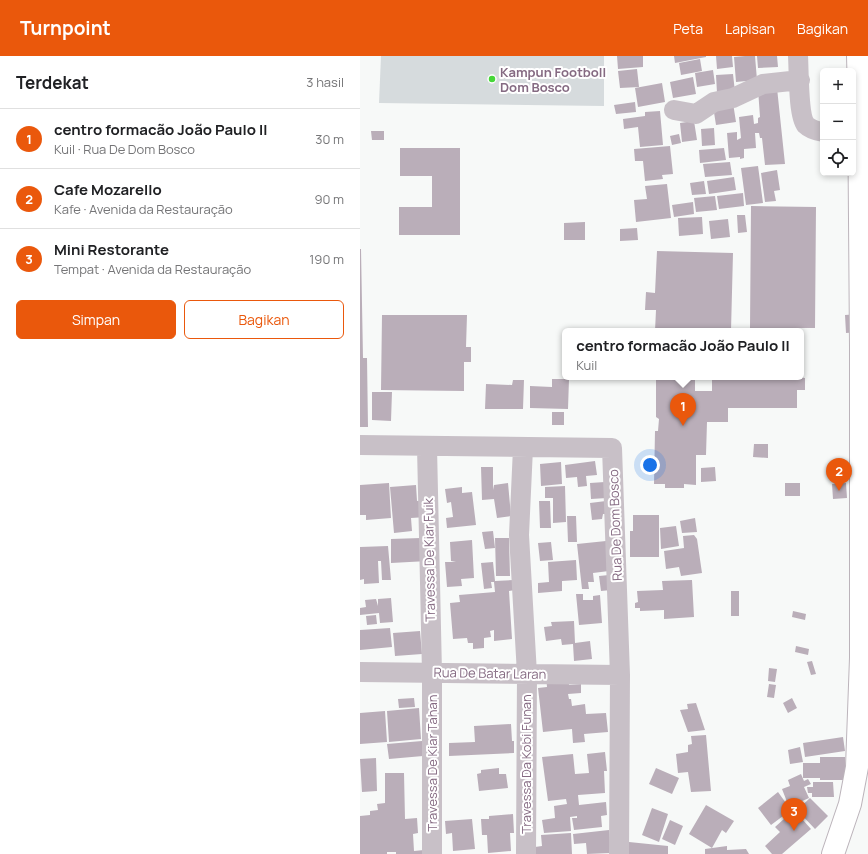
<!DOCTYPE html>
<html lang="id">
<meta charset="utf-8">
<style>
body{margin:0;font-family:Manrope,sans-serif;background:#f2f2f2;color:#202124}
.controls{position:absolute;right:12px;top:12px;display:grid;overflow:hidden;border-radius:6px;box-shadow:0 2px 6px #0003}
.controls button{width:36px;height:36px;display:grid;place-items:center;padding:0;border:0;border-bottom:1px solid #e0e0e0;background:#fff;color:#202124;font:20px sans-serif}
.you{position:absolute;left:290px;top:409px;width:14px;height:14px;margin:-10px;border:3px solid #fff;border-radius:50%;background:#1a73e8;box-shadow:0 0 0 6px #1a73e833}
.badge{display:grid;place-items:center;width:26px;height:26px;border-radius:50%;background:#ea580c;color:#fff;font-size:13px;font-weight:700}
.pin{position:absolute;translate:-50% -33px;filter:drop-shadow(0 1px 2px #0008)}
.pin::after{content:'';position:absolute;top:21px;width:14px;height:12px;background:inherit;clip-path:polygon(0 0,100% 0,50% 100%)}
.popup{position:absolute;left:202px;top:272px;width:242px;height:52px;box-sizing:border-box;display:grid;place-content:center;border-radius:6px;background:#fff;filter:drop-shadow(0 1px 3px #0005);font-size:13px;white-space:nowrap;color:#757577}
.popup b{font-size:15px;color:#202124}
.popup::after{content:'';position:absolute;left:50%;top:100%;margin-left:-8px;border:8px solid transparent;border-top-color:#fff}
.list{margin:0;padding:0;list-style:none}
h2{display:flex;justify-content:space-between;align-items:center;height:52px;margin:0;padding:0 16px;font-size:17px}
h2 small{font-size:13px;font-weight:400;color:#757577}
.list li{display:grid;grid-template-columns:26px 1fr auto;gap:12px;align-items:center;box-sizing:border-box;height:60px;padding:0 16px;border-top:1px solid #e0e0e0}
.list b{display:block;font-size:15px;white-space:nowrap}
.list p{margin:0;font-size:13px;white-space:nowrap;color:#757577}
.list em{font-size:13px;font-style:normal;color:#757577}
.actions{display:flex;gap:8px;padding:12px 16px}
.actions a{flex:1;padding:9px 0;border:1px solid #ea580c;border-radius:6px;text-align:center;font-size:14px;color:#ea580c}
.actions .main{background:#ea580c;color:#fff}
.icon{flex:none;width:22px;height:22px;fill:none;stroke:currentColor;stroke-width:2;stroke-linecap:round;stroke-linejoin:round}
.map{position:relative;flex:none;width:508px;height:798px;overflow:hidden}
header{display:flex;align-items:center;gap:24px;box-sizing:border-box;height:56px;padding:0 20px;background:#ea580c;color:#fff}
header strong{font-size:19px}
nav{display:flex;gap:22px;margin-inline-start:auto;font-size:14px}
main{display:flex}
aside{flex:1;background:#fff}
.map>svg:first-child{display:block}
.green{fill:#d6dbdd}
.building{fill:#baaeb9}
.lines{fill:none;stroke-linecap:round;stroke-linejoin:round}
.major-casing{stroke:#bcb4bb;stroke-width:24}
.minor{stroke:#c8c0c7;stroke-width:20}
.major{stroke:#fff;stroke-width:22}
.poi-dot{fill:#46d739;stroke:#fff;stroke-width:1.5}
.labels{text-anchor:middle;dominant-baseline:central;stroke-width:4;stroke-linejoin:round;paint-order:stroke}
.poi-label{font-size:13px;font-weight:bold;fill:#856a82;stroke:#fff;text-anchor:start}
.street-label{font-size:13px;fill:#856a82;stroke:#fff}
</style>
<header>
<strong>Turnpoint</strong>
<nav><a>Peta</a><a>Lapisan</a><a>Bagikan</a></nav>
</header>
<main>
<aside>
<h2>Terdekat<small>3 hasil</small></h2>
<ul class="list">
<li><span class="badge">1</span><div><b>centro formacão João Paulo II</b><p>Kuil · Rua De Dom Bosco</p></div><em>30 m</em></li>
<li><span class="badge">2</span><div><b>Cafe Mozarello</b><p>Kafe · Avenida da Restauração</p></div><em>90 m</em></li>
<li><span class="badge">3</span><div><b>Mini Restorante</b><p>Tempat · Avenida da Restauração</p></div><em>190 m</em></li>
</ul>
<div class="actions"><a class="main">Simpan</a><a>Bagikan</a></div>
</aside>
<div class="map">
<svg width="508" height="798" viewBox="0 0 508 798">
<rect width="100%" height="100%" fill="#f7f9f8"/>
<!-- green -->
<path class="green" d="M21 0H244V50L19 47Z"/>
<!-- building -->
<path class="building" d="M257 0H283V11L258 13Z
M314 0H346V1L315 7Z
M356 0H372L373 11 357 13Z
M385 0H395L397 24 376 26 374 1Z
M397 0H417L418 11 398 12Z
M340 3 342 15 321 19 319 7Z
M277 13 279 31 260 32 258 15Z
M353 14 355 28 337 31 335 17Z
M373 18 375 36 357 37 356 19Z
M333 21 336 38 313 42 310 26Z
M302 27 305 46 278 51 275 32Z
M417 32 425 108 405 109 402 82H400L399 77H395L396 92 384 93V102L380 103V101L369 102 367 77 377 76V84L381 82 379 61 393 59 394 68 398 67V62L400 61 398 33Z
M275 46 276 56 256 58 254 49Z
M373 47 376 66 356 69 353 50Z
M300 55 303 89 280 91 278 71 264 73 263 63 285 60V56Z
M334 65 337 84 322 86 320 67Z
M354 72 355 89 342 90 341 73Z
M11 75H24V84H12Z
M319 78 321 87 312 89 310 80Z
M310 90 313 118 302 119 303 123 285 125 283 105H275L274 93Z
M40 92H100V179H39V151H72V120H40Z
M364 92 366 104 340 107 339 94Z
M370 106 372 119 345 121 343 108Z
M398 110 403 147 386 149 381 112Z
M417 114 420 134 414 135 416 145 405 146 401 117Z
M374 121 376 134 349 138 347 125Z
M344 125 346 138 332 139 330 127Z
M307 128 311 162 276 166 274 144 287 143 285 130Z
M383 137 384 150 359 153 357 140Z
M355 140 357 154 336 156 334 142Z
M333 146 334 158 314 161 312 149Z
M391 150 456 151 455 272H390Z
M377 159H385L387 176 378 177Z
M342 161 343 178 319 180 318 162Z
M368 163 370 181 351 183 349 165Z
M225 166V184H204V167Z
M277 172 278 184 260 185V173Z
M0 193H1L3 302H7L8 371H0Z
M297 195 373 197 371 275H295L296 254H285L286 236 295 237Z
M499 258 500 276 486 277 485 259Z
M22 259H107L106 291H111V306H104V335L21 334Z
M296 321H335V335H352V321H438L445 322V334H437V352H368V366H347L346 399H336V429L324 428V432H305V428H294L295 375H298L299 363 296 361Z
M192 323H209L208 353 170 352V330L192 331Z
M153 324H164L163 353H125L126 328 152 329Z
M12 336H32L31 365 12 364Z
M192 356H204V369H192Z
M394 388H408V402L393 401Z
M235 405 237 419 226 420 227 430 218 431 217 421 206 422 205 409Z
M201 406 202 428 181 430 180 408Z
M121 411H133V434L134 429 148 427 151 460 137 462 134 443 122 444Z
M355 411 356 425 341 426V412Z
M245 426 247 442 231 443 230 427Z
M29 427 31 462 6 464V459H0V429Z
M425 427H440V440H425Z
M486 427 487 442 473 443 472 428Z
M56 429 57 445 66 444 67 461 51 462 52 475 34 477 30 431Z
M205 430 206 466 193 467V442H185V431Z
M102 431V437L112 436 116 469 87 472 86 462 93 461 91 446 87 447 85 433Z
M179 445H190L191 472H180Z
M246 445 247 458H243L242 463 232 464 230 447Z
M273 459H299V501H270V475H273Z
M207 460H216L217 486H208Z
M335 462 337 476 322 477 320 465Z
M316 470 319 490 301 493 300 472Z
M133 475 135 492 125 493 122 476Z
M334 479 337 483 342 517 321 520 319 511 306 513 304 495 324 492 323 480Z
M61 482 68 505 31 507V483Z
M135 482H149L150 520H136Z
M112 484 114 522 101 523 102 530 87 531 85 506H96L91 505 90 486Z
M246 485 249 515 233 517 234 526H228L229 533H222L217 488Z
M191 486 193 504 180 505 178 487Z
M28 490 31 524H22L21 505H18L19 527 4 528V523L0 524V491Z
M216 504 217 524 202 525V535L178 537V527L189 526 188 506Z
M133 506 135 525 155 524V534L149 535 152 583 134 585V574L130 575 131 581 124 582V592L113 593V587H108L107 582 93 583 90 547 100 546 99 539 135 536 134 526H131L132 532 124 533 121 507Z
M249 519 251 534 241 535 239 520Z
M332 524 334 561 304 563V554L280 555V552H275V547L278 546 277 535 303 534 302 525Z
M371 535H379V560H371Z
M216 538H223V544H233V540L240 539 242 567 219 569Z
M31 542 33 566 20 567 19 557 0 559V552L6 551 5 544 16 543 18 550V543Z
M433 555 446 558 445 564 432 561Z
M16 559 17 568 7 569 6 560Z
M214 565 215 587 230 585 232 603 214 605 213 588 202 589 201 583 186 585 184 571 192 570 191 566Z
M30 572 32 591 0 594V574Z
M60 575 62 598 35 600 33 577Z
M436 590 449 593 448 599 435 596Z
M452 605 456 618 451 619 447 606Z
M409 612 417 613 415 626 408 625Z
M208 618 209 629 221 628V637L208 638 209 643H211L212 650 225 648 226 658 246 657 248 676 224 678 225 686 213 687 212 673 183 676 178 632 187 631 186 620Z
M409 628 416 629 414 642 407 641Z
M54 642 55 651 39 652 38 643Z
M432 642 437 652 428 657 423 647Z
M336 647 345 674 328 676 320 654 328 653 327 648Z
M59 652 61 683 29 686 27 655Z
M25 655 27 686 0 688V657Z
M151 668 152 685H154V697L89 700V687L115 686 114 670Z
M346 679 351 735 331 736 328 716 318 717 316 698 328 696V689L332 688 331 680Z
M483 681 485 695 445 701 443 687Z
M62 685 63 700 29 703 27 688Z
M440 691 443 706 430 708 428 694Z
M245 696 247 715H244L245 737 218 739 219 749 246 746 247 759 241 760 242 771 214 774 212 762H217V760L210 761 211 775 184 777 182 764 195 762 194 750 207 748 206 743 188 745 182 701 213 698 215 718 229 717 227 698Z
M460 701H485V724H460V722H443V707H460Z
M16 702 17 735 2 736 0 703Z
M139 712V718H146L148 732 119 735 117 718 121 717V714Z
M296 712 319 722 312 738 289 728Z
M25 717H44L45 763 57 762 58 777 53 778 54 795 64 794V798H36V796H27V798H0V760L10 759V755L18 754 17 748 25 747Z
M441 718 444 725 448 723 451 728 444 731 449 742 429 751 422 733 430 730 428 724Z
M453 726H473L474 741H452V737H448L447 731H453Z
M418 736 431 754 411 769 398 752Z
M450 742 468 760 455 773 437 754Z
M346 749 374 765 366 777 362 774 352 792 329 778Z
M292 752 308 758 299 786 282 779Z
M434 754 451 773 422 798H412L405 790 420 776 415 771Z
M153 758 154 777H150L151 795 128 797 127 779H122L121 763H129V760Z
M112 763 115 793 93 795 92 777 86 778 85 765Z
M310 764 323 770 315 789 302 783Z
M249 774 251 797 227 798 226 787 214 788 213 778Z
M211 777 212 798H176L175 791 182 790 181 779Z
M269 786 308 790V798H269Z
M367 790V794L386 793 389 798H345V793Z"/>
<g class="lines">
<!-- major casing -->
<g class="major-casing">
<path id="major" d="M473 798 490 748 497 711 501 602V290L499 36 498 0"/>
</g>
<!-- minor -->
<path class="minor" d="M438 0C439 14 438 60 446 69 450 73 457 75 463 76
M314 54 336 58 354 46 373 42 403 28 440 24
M0 389 252 392 260 619 259 798
M67 391 72 617V798
M163 392 159 479 167 618 166 798
M0 616 260 619"/>
<!-- major -->
<use href="#major" class="major"/>
</g>
<!-- markers -->
<circle class="poi-dot" cx="132" cy="23" r="4"/>
<g class="labels">
<!-- poi labels -->
<g class="poi-label">
<text x="140" y="16">Kampun Footboll<tspan x="140" dy="15">Dom Bosco</tspan></text>
</g>
<!-- street labels -->
<g class="street-label">
<text transform="translate(255 469) rotate(-92)">Rua De Dom Bosco</text>
<text transform="translate(69 504) rotate(-91)">Travessa De Kiar Fuik</text>
<text transform="translate(130 617) rotate(1)">Rua De Batar Laran</text>
<text transform="translate(72 707) rotate(-90)">Travessa De Kiar Tahan</text>
<text transform="translate(166 708) rotate(-90)">Travessa Da Kobi Funan</text>
</g>
</g>
</svg>
<div class="controls">
<button>+</button>
<button>−</button>
<button><svg class="icon" aria-label="locate" viewBox="0 0 24 24"><circle cx="12" cy="12" r="6"/><path d="M12 2v4M12 18v4M2 12h4M18 12h4"/></svg></button>
</div>
<div class="you"></div>
<div class="pin badge" style="left:323px;top:370px">1</div>
<div class="popup"><b>centro formacão João Paulo II</b>Kuil</div>
<div class="pin badge" style="left:479px;top:435px">2</div>
<div class="pin badge" style="left:434px;top:775px">3</div>
</div>
</main>
